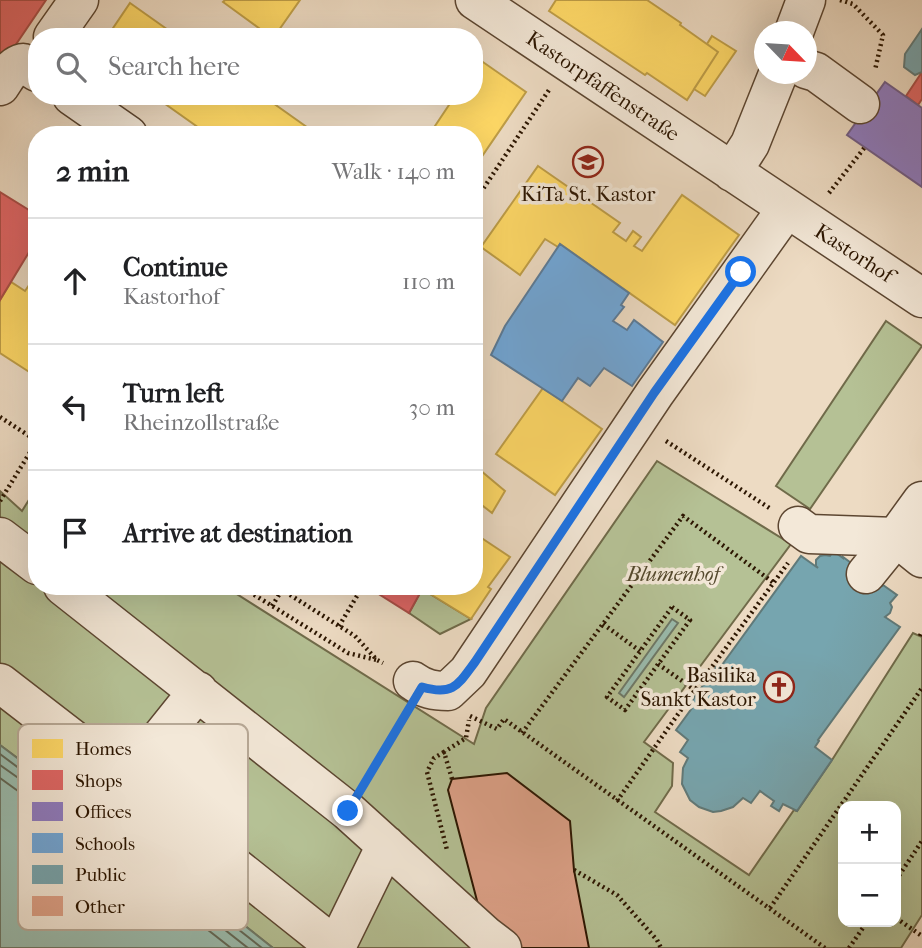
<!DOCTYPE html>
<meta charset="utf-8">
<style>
body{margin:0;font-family:"IM FELL French Canon",serif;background:#f6f6f6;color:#202124}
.controls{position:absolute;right:21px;bottom:21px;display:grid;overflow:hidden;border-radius:14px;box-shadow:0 7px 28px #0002}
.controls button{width:63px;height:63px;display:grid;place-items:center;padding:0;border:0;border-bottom:2px solid #e0e0e0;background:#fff;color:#202124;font:35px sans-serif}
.compass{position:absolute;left:754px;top:21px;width:63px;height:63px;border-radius:50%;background:#fff;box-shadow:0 7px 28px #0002;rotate:115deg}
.stop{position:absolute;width:21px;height:21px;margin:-16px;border:5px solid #1a73e8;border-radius:50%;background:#fff}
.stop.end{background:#1a73e8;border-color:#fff;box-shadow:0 2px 7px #0008}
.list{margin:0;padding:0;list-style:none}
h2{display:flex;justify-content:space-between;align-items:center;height:91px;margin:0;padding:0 28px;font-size:30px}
h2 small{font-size:23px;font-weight:400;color:#757577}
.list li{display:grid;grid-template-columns:46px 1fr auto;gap:21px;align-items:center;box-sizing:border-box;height:126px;padding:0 28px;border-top:2px solid #e0e0e0}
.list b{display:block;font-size:26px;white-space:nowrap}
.list p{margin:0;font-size:23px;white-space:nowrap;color:#757577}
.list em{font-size:23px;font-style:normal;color:#757577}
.icon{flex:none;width:38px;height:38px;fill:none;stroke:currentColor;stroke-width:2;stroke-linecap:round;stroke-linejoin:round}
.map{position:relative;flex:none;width:922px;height:948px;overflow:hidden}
.search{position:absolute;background:#fff;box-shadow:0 7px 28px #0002;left:28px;top:28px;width:455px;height:77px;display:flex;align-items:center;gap:18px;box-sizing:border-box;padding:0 24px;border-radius:28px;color:#757577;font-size:26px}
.panel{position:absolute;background:#fff;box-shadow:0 7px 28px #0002;left:28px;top:126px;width:455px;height:469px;border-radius:28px}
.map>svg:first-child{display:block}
.green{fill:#b5c195;stroke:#706b4a;stroke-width:2;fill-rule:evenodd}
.water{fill:#9abcae;stroke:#6e7968;stroke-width:2}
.homes{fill:#ffd966;stroke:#bf9e47;stroke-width:2}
.shops{fill:#e06666;stroke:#aa4e47;stroke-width:2}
.offices{fill:#8e7cc3;stroke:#705d88;stroke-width:2}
.schools{fill:#6fa8dc;stroke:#5b7c9a;stroke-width:2}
.public{fill:#76a5af;stroke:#607a7a;stroke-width:2}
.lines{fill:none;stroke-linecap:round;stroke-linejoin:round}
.shore{stroke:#626857;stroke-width:2}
.building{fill:#dda188;stroke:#2b1500;stroke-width:2}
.minor-casing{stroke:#5c4631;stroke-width:41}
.path{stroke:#2b1500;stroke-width:4.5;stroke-dasharray:2 3.5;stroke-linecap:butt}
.minor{stroke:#f3e8d8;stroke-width:38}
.route{stroke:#1a73e8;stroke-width:9}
.labels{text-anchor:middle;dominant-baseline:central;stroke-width:7;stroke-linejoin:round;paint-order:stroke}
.street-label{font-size:21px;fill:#2b1500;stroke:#f3e8d8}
.poi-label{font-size:21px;fill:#2b1500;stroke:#f3e8d8}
.park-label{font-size:21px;font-style:italic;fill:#54492d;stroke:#f3e8d8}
.key{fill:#f3e8d8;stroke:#b7a997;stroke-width:2}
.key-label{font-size:19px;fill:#2b1500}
</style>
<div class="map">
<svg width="922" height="948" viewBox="0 0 922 948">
<rect width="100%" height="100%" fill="#eddbc3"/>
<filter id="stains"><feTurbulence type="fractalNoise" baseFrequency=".00286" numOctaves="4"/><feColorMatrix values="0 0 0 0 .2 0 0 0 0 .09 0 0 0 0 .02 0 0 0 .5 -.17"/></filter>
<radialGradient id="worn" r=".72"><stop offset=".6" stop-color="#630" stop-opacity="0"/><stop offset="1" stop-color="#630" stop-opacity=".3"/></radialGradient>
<!-- green -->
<path class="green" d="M886 321 922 346 810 509 776 486Z
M657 461 791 544 644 742 673 763 672 786 655 812 749 875 794 810 797 811 832 760 913 633 922 637V915L901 948H273L74 791 32 769 0 745V491L22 511 37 487V586H224L474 744 486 708ZM843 806H896V922H843Z
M422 589 471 619 440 634 409 613Z"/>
<!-- water -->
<path class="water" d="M672 619 678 623 624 697 619 693Z
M0 745 32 769 74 791 273 948H0Z"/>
<!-- homes -->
<path class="homes" d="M225 0H300L274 37H271L223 2Z
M556 0H647L681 23 680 25 718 52 687 100 647 73 645 75 549 11Z
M130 3 178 37H107Z
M712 36 736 51 705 96 694 89 718 52 707 44Z
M480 60 526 92 474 168V135H429L455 96H474V68Z
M154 96H263L318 135H209Z
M538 166 620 223 613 232 626 241 633 231 641 237 634 246 642 251 682 195 739 235 675 325 560 244 558 247 545 239 520 275 481 247Z
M34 278 37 280V377L0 353V300L11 282 25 291Z
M543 388 602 429 555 495 496 454Z
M474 465 505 491 492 513 474 499Z
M474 533 510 557 488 587 491 589 471 619 422 589 424 586H474Z"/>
<!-- shops -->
<path class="shops" d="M0 0H46L0 68Z
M922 72V99L918 105 906 96Z
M0 192 37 215V239L0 300Z
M366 586H424L409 613Z"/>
<!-- offices -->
<path class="offices" d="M885 82 922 108V187L847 135Z"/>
<!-- schools -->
<path class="schools" d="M560 244 629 293 621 305 624 307 613 321 627 330 634 320 663 342 632 386 604 368 590 386 578 378 562 401 491 355 505 326Z"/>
<!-- public -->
<path class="public" d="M922 29V72L915 75 904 67 905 54Z
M832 553H836L843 558V557L882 586 883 585 897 595 890 603 892 607 890 613 885 617 900 627 818 740 819 741 815 747 832 760 797 811 783 804 779 811 771 806 774 801 760 791 751 803 743 798 733 807 721 811 713 812 699 807 690 800 682 784 683 768 688 758 680 752 688 740 676 730 692 708 689 705 716 667 719 669 801 556 818 568 816 566V560L820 556 825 555 830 556Z"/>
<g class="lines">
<!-- shore -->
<path class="shore" d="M0 754 28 775 70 797 262 948
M0 765 24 782 65 804 248 948
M0 778 18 791 59 813 231 948"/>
</g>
<!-- building -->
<path class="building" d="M507 773 570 821 574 870 589 948H521L486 935 448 790 452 779Z"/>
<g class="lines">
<!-- minor casing -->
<g class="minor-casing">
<path id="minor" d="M475 0 922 298
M794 32 806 0
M53 37 79 0
M806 69 816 72 860 104
M0 86C7 76 11 66 23 63L37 72
M72 96 128 135
M732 172 750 144 778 74
M798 526 809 534 896 537 922 558
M0 537 37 565
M866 574 896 537 922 501
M63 586 348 811 485 935 502 948
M413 681C424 689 434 691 448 691L468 672 655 393 787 208
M0 683 145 795 337 948
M126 781 198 691
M336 947 386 845"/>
</g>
<!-- path -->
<path class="path" d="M840 0 853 4 883 35 875 70
M474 193 483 189 549 90
M829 193 865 147
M0 417 37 441
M666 441 771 509
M0 501 37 441
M240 586 348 653 377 660
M276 586 355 636 377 660 383 663
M272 606 282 590
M672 607 690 620 625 710 607 697Z
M603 624 640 651
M339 626 363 586
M920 636 922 631
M658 664 695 690
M470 716 497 729 504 719 825 948
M522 733 683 516 774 583
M444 752 434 758 427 772 447 850
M452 779 444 752 466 738 469 720
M365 782 405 715
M617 801 695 690 788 563
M574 870 617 895 657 940 661 948
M896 880 922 841
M770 908 922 688
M896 918 922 936
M849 948 867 922"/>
<!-- minor -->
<use href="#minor" class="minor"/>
</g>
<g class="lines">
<!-- route -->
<path class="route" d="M348 811 422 687C453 696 458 685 475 662L654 393 741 272"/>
</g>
<!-- icons -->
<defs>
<g id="school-ring" transform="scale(1.575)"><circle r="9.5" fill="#f3e8d8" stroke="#8f2418" stroke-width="1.5"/><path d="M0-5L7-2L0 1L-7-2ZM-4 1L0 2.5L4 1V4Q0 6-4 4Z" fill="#8f2418"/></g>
<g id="church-ring" transform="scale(1.575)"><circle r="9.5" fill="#f3e8d8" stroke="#8f2418" stroke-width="1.5"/><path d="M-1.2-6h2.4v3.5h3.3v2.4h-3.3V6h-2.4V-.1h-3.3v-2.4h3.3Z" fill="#8f2418"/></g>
</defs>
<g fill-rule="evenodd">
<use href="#school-ring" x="588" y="162"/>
<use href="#church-ring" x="779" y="687"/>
</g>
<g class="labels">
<!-- street labels -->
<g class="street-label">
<text transform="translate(603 86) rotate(34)">Kastorpfaffenstraße</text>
<text transform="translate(854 253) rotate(33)">Kastorhof</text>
</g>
<!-- poi labels -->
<g class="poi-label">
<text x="588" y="194">KiTa St. Kastor</text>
<text x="756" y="675" text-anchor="end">Basilika<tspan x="756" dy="24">Sankt Kastor</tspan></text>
</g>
<!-- park labels -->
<g class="park-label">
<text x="673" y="574">Blumenhof</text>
</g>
</g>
<!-- legend -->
<rect x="18" y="724" width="230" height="206" rx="10" class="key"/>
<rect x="32" y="739" width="31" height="19" fill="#ffd966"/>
<rect x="32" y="770" width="31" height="20" fill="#e06666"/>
<rect x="32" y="802" width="31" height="19" fill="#8e7cc3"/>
<rect x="32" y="833" width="31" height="20" fill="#6fa8dc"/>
<rect x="32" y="865" width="31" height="19" fill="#76a5af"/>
<rect x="32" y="896" width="31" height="20" fill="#dda188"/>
<g class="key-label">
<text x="75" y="755">Homes</text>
<text x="75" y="787">Shops</text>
<text x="75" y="818">Offices</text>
<text x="75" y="850">Schools</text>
<text x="75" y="881">Public</text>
<text x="75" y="913">Other</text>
</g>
<rect width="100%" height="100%" filter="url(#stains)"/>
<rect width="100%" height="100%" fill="url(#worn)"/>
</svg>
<div class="controls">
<button>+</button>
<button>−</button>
</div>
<svg class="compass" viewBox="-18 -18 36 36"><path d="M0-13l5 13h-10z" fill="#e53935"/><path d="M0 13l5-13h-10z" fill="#757577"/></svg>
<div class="stop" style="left:741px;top:272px"></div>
<div class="stop end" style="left:348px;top:811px"></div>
<div class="search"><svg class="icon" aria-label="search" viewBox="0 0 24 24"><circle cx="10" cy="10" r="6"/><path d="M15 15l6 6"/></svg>Search here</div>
<section class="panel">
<h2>2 min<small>Walk · 140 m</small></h2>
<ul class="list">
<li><svg class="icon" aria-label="ahead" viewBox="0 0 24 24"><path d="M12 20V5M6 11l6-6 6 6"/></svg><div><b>Continue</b><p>Kastorhof</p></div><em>110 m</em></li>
<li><svg class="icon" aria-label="left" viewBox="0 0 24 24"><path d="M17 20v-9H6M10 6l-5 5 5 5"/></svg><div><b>Turn left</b><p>Rheinzollstraße</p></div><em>30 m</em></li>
<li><svg class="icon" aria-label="arrive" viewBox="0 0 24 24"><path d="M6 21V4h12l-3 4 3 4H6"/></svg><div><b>Arrive at destination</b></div></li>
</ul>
</section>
</div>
